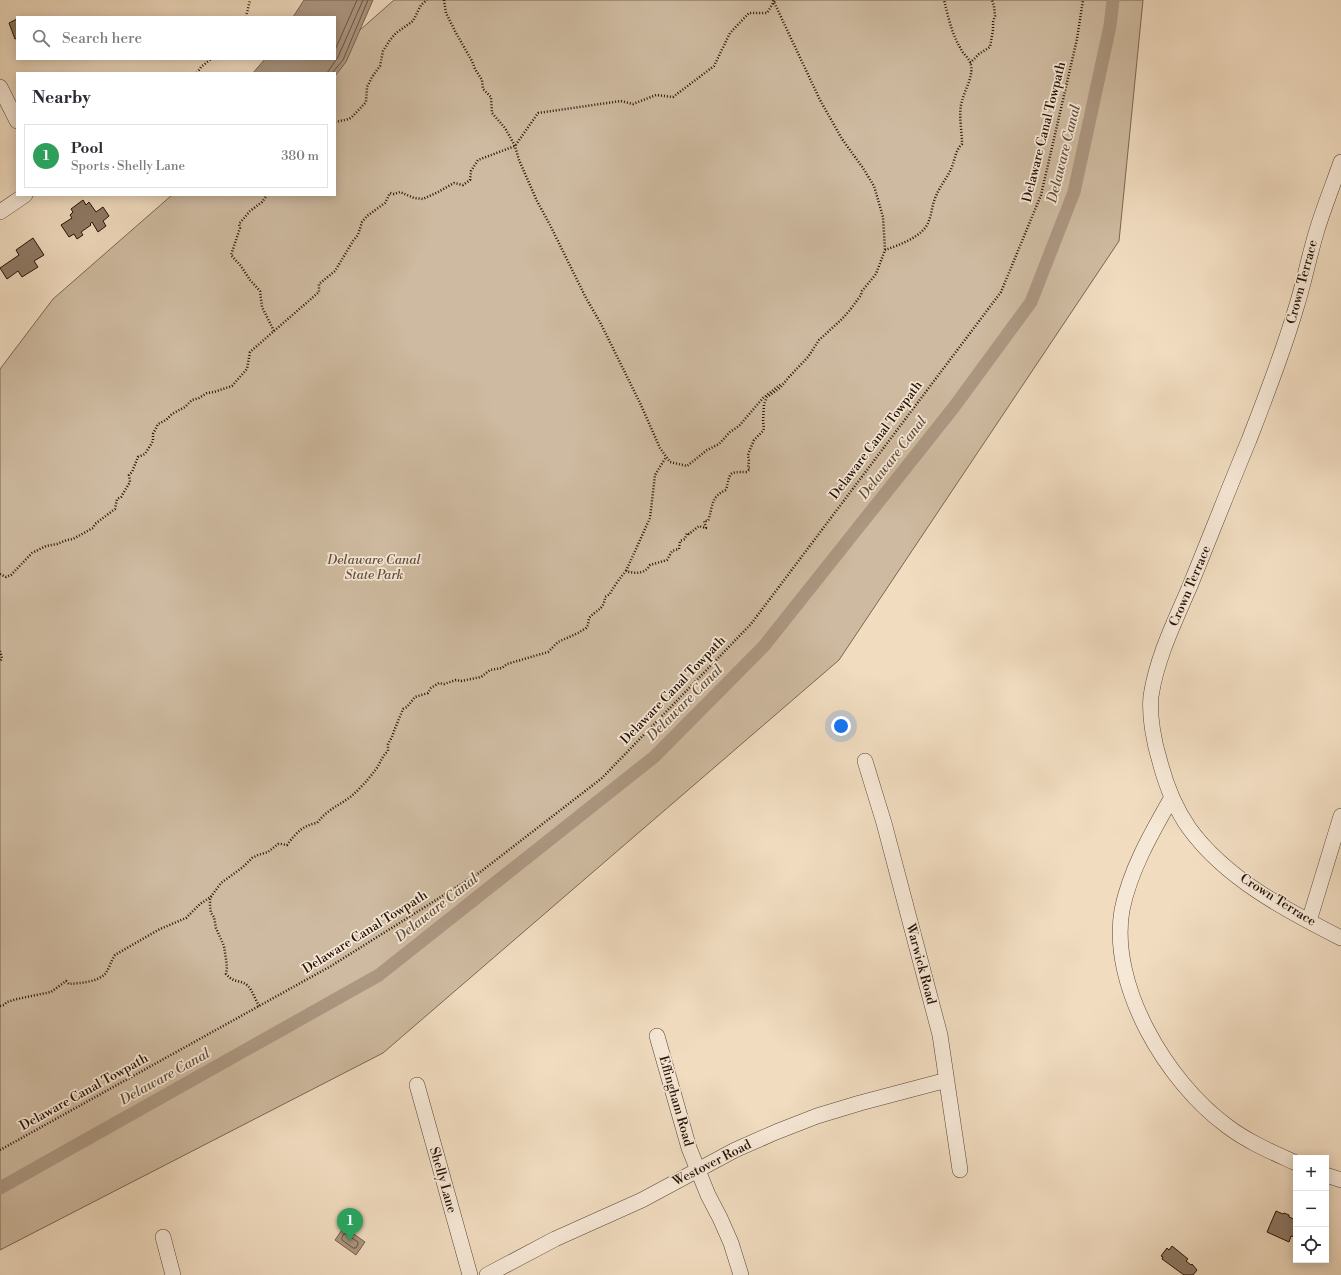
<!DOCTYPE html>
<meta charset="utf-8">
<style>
body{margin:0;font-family:"Libre Bodoni",serif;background:#f7f7f7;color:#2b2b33}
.controls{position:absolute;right:12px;bottom:12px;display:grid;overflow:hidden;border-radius:0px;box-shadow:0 2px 10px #0003}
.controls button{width:36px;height:36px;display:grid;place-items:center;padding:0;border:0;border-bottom:1px solid #e1e1e2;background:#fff;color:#2b2b33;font:20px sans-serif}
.you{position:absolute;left:841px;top:726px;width:14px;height:14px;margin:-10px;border:3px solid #fff;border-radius:50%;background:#1a73e8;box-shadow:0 0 0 6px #1a73e833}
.badge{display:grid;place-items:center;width:26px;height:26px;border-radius:50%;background:#111827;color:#fff;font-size:13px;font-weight:700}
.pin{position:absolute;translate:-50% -33px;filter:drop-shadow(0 1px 2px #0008)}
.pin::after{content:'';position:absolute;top:21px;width:14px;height:12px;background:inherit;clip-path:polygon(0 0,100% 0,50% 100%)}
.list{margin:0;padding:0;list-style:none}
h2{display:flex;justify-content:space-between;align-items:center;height:52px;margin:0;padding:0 16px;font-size:17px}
h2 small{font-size:13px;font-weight:400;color:#7c7c81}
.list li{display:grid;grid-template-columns:26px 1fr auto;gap:12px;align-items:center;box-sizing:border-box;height:64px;margin:0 8px 8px;padding:0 8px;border:1px solid #e1e1e2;border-radius:0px}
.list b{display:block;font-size:15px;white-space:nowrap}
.list p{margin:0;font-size:13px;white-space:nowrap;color:#7c7c81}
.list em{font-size:13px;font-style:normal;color:#7c7c81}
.icon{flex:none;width:22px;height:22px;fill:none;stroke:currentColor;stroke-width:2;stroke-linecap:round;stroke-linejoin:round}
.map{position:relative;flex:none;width:1341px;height:1275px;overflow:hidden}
.search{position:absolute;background:#fff;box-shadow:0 2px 10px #0003;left:16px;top:16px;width:320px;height:44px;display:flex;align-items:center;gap:10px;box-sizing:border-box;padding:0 14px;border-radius:0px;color:#7c7c81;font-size:15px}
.panel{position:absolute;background:#fff;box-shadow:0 2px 10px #0003;left:16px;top:72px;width:320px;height:124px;border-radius:0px}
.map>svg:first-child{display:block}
.green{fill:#cebaa0;stroke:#7a6653}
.water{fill:#ac9781;stroke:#766250}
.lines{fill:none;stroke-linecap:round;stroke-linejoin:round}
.shore{stroke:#685444;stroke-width:1}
.canal{stroke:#ac9781;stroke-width:13}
.building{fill:#8f7b67;stroke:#251206}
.minor-casing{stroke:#584434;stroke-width:16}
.path{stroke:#251206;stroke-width:2.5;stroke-dasharray:1 2;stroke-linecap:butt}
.minor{stroke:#f6e8d6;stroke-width:15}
.labels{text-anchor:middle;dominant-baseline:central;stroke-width:3.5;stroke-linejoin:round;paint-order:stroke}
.street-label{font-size:13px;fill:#251206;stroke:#f6e8d6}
.park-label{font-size:13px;font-style:italic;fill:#604d3c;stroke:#f6e8d6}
.water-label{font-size:14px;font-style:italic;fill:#624e3d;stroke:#f6e8d6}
</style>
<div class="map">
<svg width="1341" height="1275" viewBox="0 0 1341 1275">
<rect width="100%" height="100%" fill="#f1dcc0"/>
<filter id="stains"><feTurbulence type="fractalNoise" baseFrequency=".005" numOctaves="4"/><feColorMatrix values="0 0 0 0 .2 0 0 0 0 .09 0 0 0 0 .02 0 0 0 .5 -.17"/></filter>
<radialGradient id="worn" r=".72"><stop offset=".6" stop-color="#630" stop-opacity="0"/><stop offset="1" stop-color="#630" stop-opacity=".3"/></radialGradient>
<!-- green -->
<path class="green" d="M394 0H1143L1119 241 839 660 383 1053 0 1250V369L53 299 172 195H335V52Z"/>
<!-- water -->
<path class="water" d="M304 0H373L346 62 335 76V73H253L265 59H335V17H293Z
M344 1227 365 1242 356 1255 335 1240Z"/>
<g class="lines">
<!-- shore -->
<path class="shore" d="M335 50 357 0
M327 73 338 57 363 0
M332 73 343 60 368 0
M344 1234H346L358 1242V1244L356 1248H353L342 1240V1238Z"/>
<!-- canal -->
<path class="canal" d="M0 1188 379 975 654 757 764 646 954 407 1031 302 1074 192 1110 26 1113 0"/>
</g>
<!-- building -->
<path class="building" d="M17 19V38L15 39 9 23Z
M83 200 86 205 89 202 96 212 103 207 109 216 103 221 106 226 98 232 92 222 90 224 91 225 81 232 83 235 77 239 74 234 69 237 61 225 72 218 70 215 73 212 71 209Z
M33 238 44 255 34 261 38 267 22 277 18 271 7 279 0 268 19 255 16 250Z
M1276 1211 1283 1214 1284 1213 1289 1215V1217L1296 1220 1294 1224 1296 1225V1240L1294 1239 1295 1237 1291 1236 1289 1242 1267 1232Z
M1172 1246 1188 1259 1186 1261 1191 1265 1192 1264 1197 1270 1193 1275H1184L1162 1259 1163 1257 1161 1256 1167 1248 1169 1250Z"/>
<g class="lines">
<!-- minor casing -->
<g class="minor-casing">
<path id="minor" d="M0 87 17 121
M1341 162C1333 185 1324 207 1317 230 1309 256 1304 283 1296 308 1283 353 1266 396 1249 440 1229 488 1210 537 1190 586 1175 621 1157 657 1151 696 1149 716 1154 743 1160 762 1166 785 1175 808 1189 828 1226 879 1286 910 1341 938
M0 212 25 195
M865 761 884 823 940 1035 960 1170
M1172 797C1152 832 1130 870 1122 910 1109 986 1167 1082 1227 1126 1248 1142 1272 1152 1296 1163
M1309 921 1341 816
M657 1036 689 1148 708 1195 720 1218 731 1243 741 1275
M417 1085 470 1275
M1326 1175 1341 1180
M163 1237 173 1275
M487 1275 555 1239 642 1200 735 1150 776 1132 817 1116 860 1103 947 1080"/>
</g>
<!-- path -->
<path class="path" d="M444 0 446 13 456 33 472 61 475 69 482 80 483 89 491 97 492 113 505 128 515 146 519 160 537 201 550 225 586 298 601 324 640 403 660 448 670 462 687 466 707 450 719 444 730 432 739 426 763 398 781 384
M773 0 820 100 842 139 863 168 874 186 883 217 885 250
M246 17 250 0
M970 63 979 54 990 47 993 30V22L995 16 994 6 992 0
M197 73 201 67 211 59
M335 122 349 119 352 117 366 102 367 87 372 77 380 66 383 51 390 40 396 33 413 21 421 5 427 0
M274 331 319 292V284L335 271 353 241 358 235 362 222 367 216 385 203 390 193 394 194 400 192 414 198 423 199 438 192 454 183 463 185 470 180 471 171 478 160 515 146 538 113 621 101 633 104 656 95 673 97 714 66 730 33 749 13H767L775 0
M626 571 650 518 655 475 666 457
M0 574 6 577 11 575 32 553 46 546 57 544 67 540 73 539 93 528 95 524 115 509 117 499 121 497 130 482 129 475 132 472 138 457 145 454 153 441V434L158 424 166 420 172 414 185 407 192 400 199 398 207 393 214 392 232 386 247 369 250 352 274 331 262 307 260 291 250 280 241 266 231 255 240 228 239 224 250 211 262 202 267 195
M0 651 2 658 0 662
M0 1006 4 1005 7 1002 17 999 51 992 66 981 69 984C81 983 98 982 106 973 109 968 111 961 115 955L160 929 186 918 200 904 212 896
M259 1006C256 1001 252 990 248 986 241 979 234 984 226 974L227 967 226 959 224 946 216 928 214 917 211 913 210 907V898L221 883 243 867 252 858 258 855 268 852 278 844H281L287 845C295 834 303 825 317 823 330 806 345 804 358 790 365 783 371 776 376 769 381 762 382 756 388 751V744L392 737 394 731 403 709 407 707 415 697 428 693 431 688 439 683 444 684 456 680 461 681 481 677 490 670 502 668 507 664 548 652 558 642 578 633 586 628 588 625 589 618C596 610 604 610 605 597L610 594C611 590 623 574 626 571 635 574 645 574 650 565L667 560 672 551 679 549 680 541 685 539 687 533 689 534 699 526 706 528 704 521H708C713 507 710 497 726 490 731 472 727 472 747 472L750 469 748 468 749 461 748 455 749 452 754 440 763 431 764 428 763 422 764 404 767 397 780 388 789 377 808 357 819 340 842 319 850 310 861 295 862 291 876 274 885 250C899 245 922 237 928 223 932 214 932 204 936 196 940 186 947 178 951 169 955 160 955 151 962 144 962 130 958 114 962 101 965 89 975 74 970 62 968 57 963 54 961 49 952 35 948 16 944 0
M0 1150 331 966 479 873 602 778 751 624 1001 292 1041 195 1077 39 1083 0"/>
<!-- minor -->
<use href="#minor" class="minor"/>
</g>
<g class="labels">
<!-- street labels -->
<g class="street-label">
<text transform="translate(1044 132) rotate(-76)">Delaware Canal Towpath</text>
<text transform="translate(1302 282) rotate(-75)">Crown Terrace</text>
<text transform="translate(876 440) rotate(-53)">Delaware Canal Towpath</text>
<text transform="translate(1190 586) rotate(-67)">Crown Terrace</text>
<text transform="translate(673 690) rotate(-46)">Delaware Canal Towpath</text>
<text transform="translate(1278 900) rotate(32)">Crown Terrace</text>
<text transform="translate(365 932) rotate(-32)">Delaware Canal Towpath</text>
<text transform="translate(921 964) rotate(75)">Warwick Road</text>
<text transform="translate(84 1092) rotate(-29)">Delaware Canal Towpath</text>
<text transform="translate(676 1101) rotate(74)">Effingham Road</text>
<text transform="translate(712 1163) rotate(-27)">Westover Road</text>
<text transform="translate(443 1180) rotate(74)">Shelly Lane</text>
</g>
<!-- park labels -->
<g class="park-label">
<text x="374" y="560">Delaware Canal<tspan x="374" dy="15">State Park</tspan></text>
</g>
<!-- water labels -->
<g class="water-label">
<text transform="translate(1064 154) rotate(-76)">Delaware Canal</text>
<text transform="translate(893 458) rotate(-52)">Delaware Canal</text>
<text transform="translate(685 703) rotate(-45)">Delaware Canal</text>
<text transform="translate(437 908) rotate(-38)">Delaware Canal</text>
<text transform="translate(165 1077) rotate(-29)">Delaware Canal</text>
</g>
</g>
<rect width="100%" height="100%" filter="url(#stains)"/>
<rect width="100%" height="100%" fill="url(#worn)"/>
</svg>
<div class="controls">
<button>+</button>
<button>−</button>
<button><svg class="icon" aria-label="locate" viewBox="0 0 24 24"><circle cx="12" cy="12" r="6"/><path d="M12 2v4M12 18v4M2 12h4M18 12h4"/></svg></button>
</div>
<div class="you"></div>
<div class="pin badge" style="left:350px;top:1241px;background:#2e9e5b">1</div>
<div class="search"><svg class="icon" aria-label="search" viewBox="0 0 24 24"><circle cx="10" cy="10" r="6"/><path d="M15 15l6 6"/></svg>Search here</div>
<section class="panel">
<h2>Nearby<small></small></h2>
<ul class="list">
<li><span class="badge" style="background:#2e9e5b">1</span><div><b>Pool</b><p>Sports · Shelly Lane</p></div><em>380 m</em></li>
</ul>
</section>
</div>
